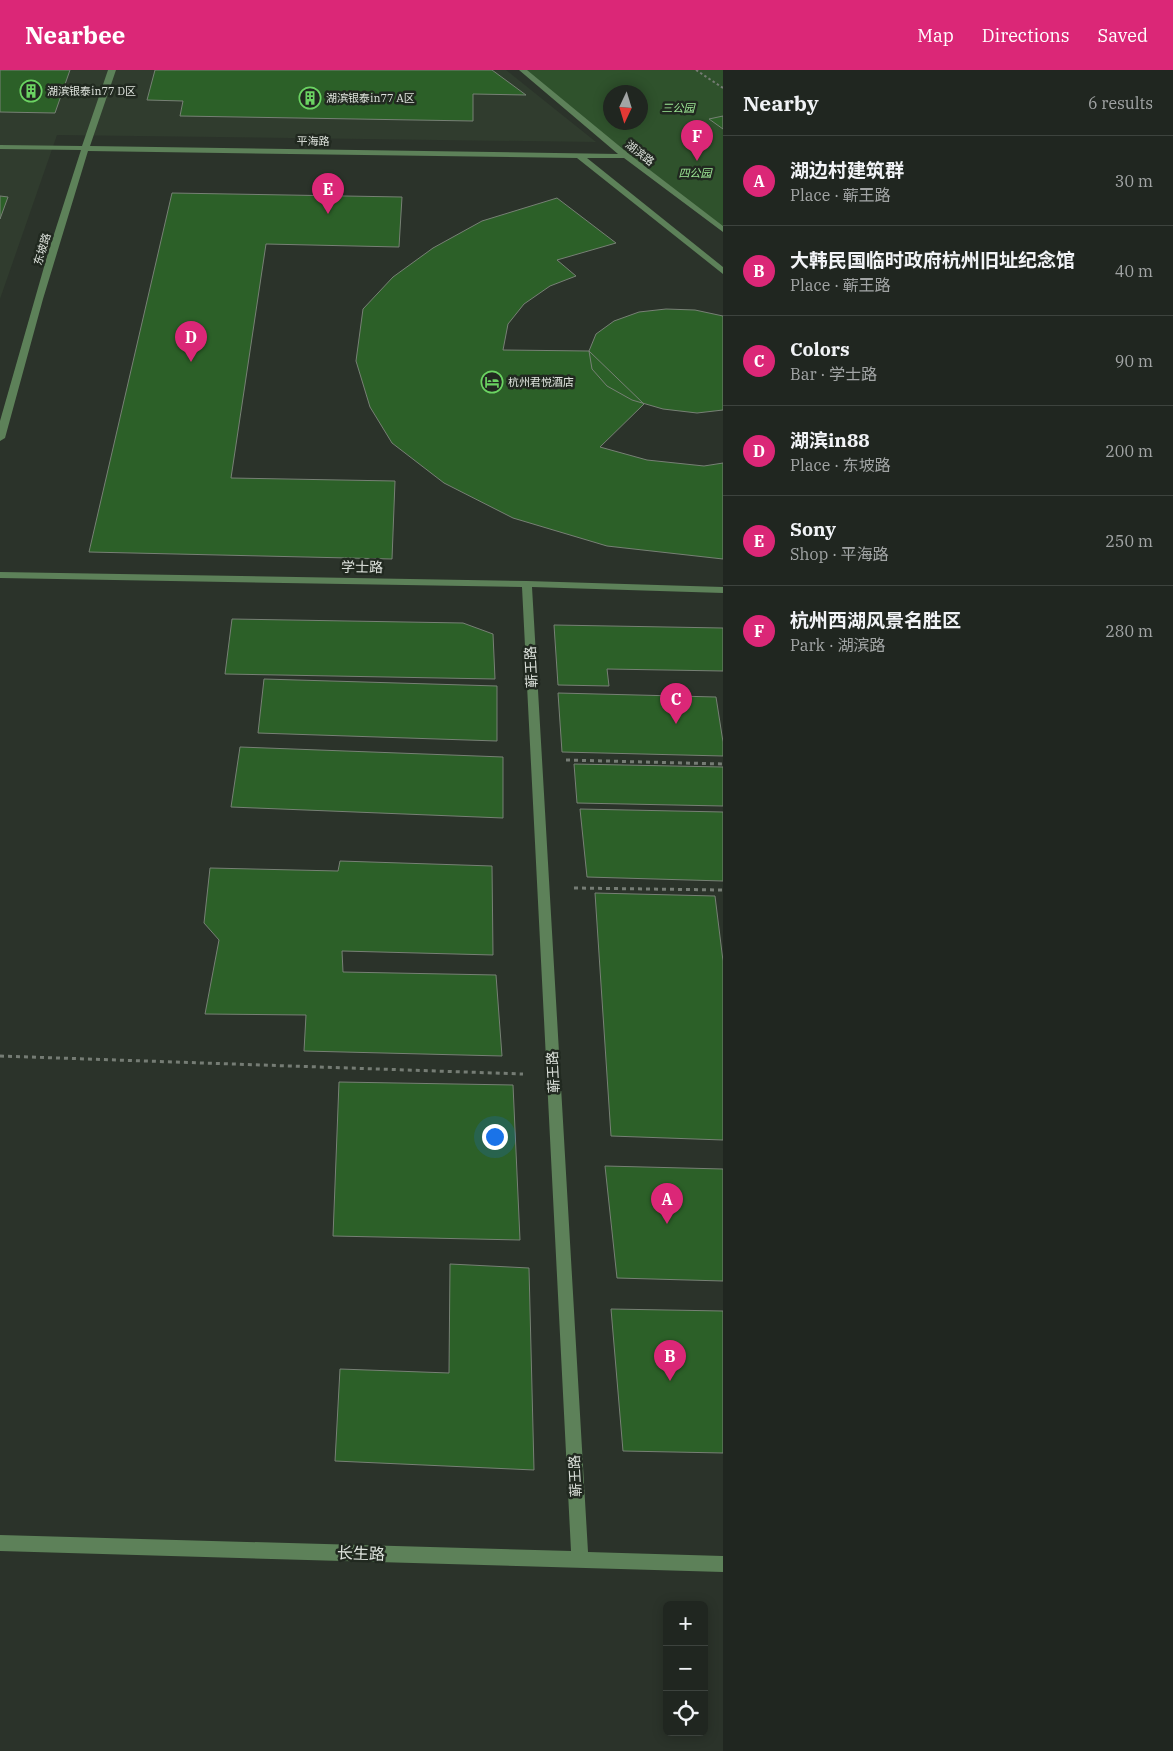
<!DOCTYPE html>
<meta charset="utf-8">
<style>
body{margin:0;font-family:"IBM Plex Serif","Noto Sans SC",serif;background:#2d322d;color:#f1f3f6}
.controls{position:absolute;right:15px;bottom:15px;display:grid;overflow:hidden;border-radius:8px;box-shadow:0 2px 12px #0003}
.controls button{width:45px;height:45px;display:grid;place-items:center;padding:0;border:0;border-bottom:1px solid #3d433e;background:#202620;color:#f1f3f6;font:25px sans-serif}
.compass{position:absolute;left:603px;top:15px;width:45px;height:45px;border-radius:50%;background:#202620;box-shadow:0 2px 12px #0003;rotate:184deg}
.you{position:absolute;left:494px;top:1066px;width:18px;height:18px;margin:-12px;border:4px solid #fff;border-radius:50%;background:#1a73e8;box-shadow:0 0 0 8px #1a73e833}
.badge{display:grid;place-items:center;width:32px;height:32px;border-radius:50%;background:#db2777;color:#fff;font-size:16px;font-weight:700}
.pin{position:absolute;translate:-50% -41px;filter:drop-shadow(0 1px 2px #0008)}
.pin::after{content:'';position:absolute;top:26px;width:18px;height:15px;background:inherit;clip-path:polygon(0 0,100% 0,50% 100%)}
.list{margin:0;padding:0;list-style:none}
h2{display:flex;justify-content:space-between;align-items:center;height:65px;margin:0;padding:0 20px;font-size:21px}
h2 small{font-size:16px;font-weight:400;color:#a2a5a5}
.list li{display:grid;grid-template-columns:32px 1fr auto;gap:15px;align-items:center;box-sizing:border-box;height:90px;padding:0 20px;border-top:1px solid #3d433e}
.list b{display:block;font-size:19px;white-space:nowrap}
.list p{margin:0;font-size:16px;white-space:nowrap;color:#a2a5a5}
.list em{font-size:16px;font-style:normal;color:#a2a5a5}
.icon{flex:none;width:28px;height:28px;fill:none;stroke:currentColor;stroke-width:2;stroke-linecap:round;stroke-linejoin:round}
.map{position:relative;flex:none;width:723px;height:1681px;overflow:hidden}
header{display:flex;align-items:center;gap:30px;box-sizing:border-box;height:70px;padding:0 25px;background:#db2777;color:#fff}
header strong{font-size:24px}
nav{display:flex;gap:28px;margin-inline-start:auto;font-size:18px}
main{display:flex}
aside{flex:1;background:#202620}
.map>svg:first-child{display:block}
.built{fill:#303c2e}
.green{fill:#2f522c;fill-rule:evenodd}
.building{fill:#2c6028;stroke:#778075}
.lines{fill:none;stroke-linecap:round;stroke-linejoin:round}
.path-far1{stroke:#757c74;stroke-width:2;stroke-dasharray:2.5 2.5;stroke-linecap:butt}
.path{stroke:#757c74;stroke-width:3;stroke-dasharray:4 4;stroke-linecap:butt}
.minor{fill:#5d8159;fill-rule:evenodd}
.labels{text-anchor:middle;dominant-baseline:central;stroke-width:5;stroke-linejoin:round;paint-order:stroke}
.far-poi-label{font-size:11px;fill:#dde2dc;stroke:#212920;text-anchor:start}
.far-park-label{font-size:11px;font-style:italic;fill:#9de795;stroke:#212920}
.far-street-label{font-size:11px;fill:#dde2dc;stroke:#212920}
.street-label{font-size:14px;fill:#dde2dc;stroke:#212920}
.near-street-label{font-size:16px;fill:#dde2dc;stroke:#212920}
</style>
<header>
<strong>Nearbee</strong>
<nav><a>Map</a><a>Directions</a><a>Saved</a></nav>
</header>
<main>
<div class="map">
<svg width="723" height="1681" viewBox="0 0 723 1681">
<rect width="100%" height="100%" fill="#2b332a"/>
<!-- built -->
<path class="built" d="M0 0H506L596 72 57 65 0 229Z"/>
<!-- green -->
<path class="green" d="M522 0H723V160ZM610 22H640V52H610Z"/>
<!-- building -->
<path class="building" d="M0 0H70L55 43 0 42Z
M155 0H492L526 25 473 24V51L180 46 183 31 147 30Z
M723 46V59L709 49Z
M172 123 402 127 399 177 266 174 231 408 395 411 392 489 89 482Z
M0 126 8 127 0 149Z
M557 128 616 173 557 190 576 206 550 216 524 234 508 254 503 280 589 281 644 334 600 377 647 390 704 396 723 393V489L607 476 513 448 444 413 392 373 370 337 356 291 363 239 393 207 433 178 482 151Z
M666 239 695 240 723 246V340L697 343 663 339 632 330 607 316 592 299 589 281 596 264 614 251 639 242Z
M232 549 463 553 493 564 495 609 225 604Z
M554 555 723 558V601L607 599 609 616 558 615Z
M264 609 497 616V671L258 663Z
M558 623 716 627 723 672V686L562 682Z
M240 677 503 687V748L231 737Z
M574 694 723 697V736L577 733Z
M580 739 723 742V811L587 807Z
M340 791 492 796 493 885 342 881 343 902 496 905 502 986 304 981 306 945 205 944 219 870 204 853 210 798 338 801Z
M595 823 715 826 723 891V1070L611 1066Z
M339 1012 513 1015 520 1170 333 1166Z
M605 1096 723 1099V1211L617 1208Z
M450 1194 529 1198 534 1400 335 1391 340 1299 449 1303Z
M611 1239 723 1241V1383L623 1381Z"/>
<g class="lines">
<!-- path-far1 -->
<path class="path-far1" d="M696 0 723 18"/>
<!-- path -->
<path class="path" d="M566 690 723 694
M574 818 723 820
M0 986 523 1004"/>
<!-- minor -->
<path class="minor" d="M108 0H116L90 76 618 84 519 0H527L629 84 723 156V162L624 88H587L723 197V204L577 88 88 81 43 229 5 368 0 371V351L48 183 81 80 0 79V75L82 76Z
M0 502 527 511 723 517V523L532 517 588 1482 723 1486V1502L0 1481V1465L571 1481 522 517 0 508Z"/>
</g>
<!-- icons -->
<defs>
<g id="building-ring" transform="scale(1.125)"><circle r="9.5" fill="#212920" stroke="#6bd362" stroke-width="1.5"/><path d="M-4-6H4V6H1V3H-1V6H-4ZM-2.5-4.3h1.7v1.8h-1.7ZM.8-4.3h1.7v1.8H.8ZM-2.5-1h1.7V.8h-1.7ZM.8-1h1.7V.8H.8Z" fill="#6bd362"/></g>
<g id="hotel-ring" transform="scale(1.125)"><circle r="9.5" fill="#212920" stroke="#6bd362" stroke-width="1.5"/><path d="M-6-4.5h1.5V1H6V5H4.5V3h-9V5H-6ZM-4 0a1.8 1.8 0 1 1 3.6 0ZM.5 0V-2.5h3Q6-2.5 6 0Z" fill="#6bd362"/></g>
</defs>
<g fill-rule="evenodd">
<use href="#building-ring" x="31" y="21"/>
<use href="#building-ring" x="310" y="28"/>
<use href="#hotel-ring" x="492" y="312"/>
</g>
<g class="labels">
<!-- far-poi labels -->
<g class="far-poi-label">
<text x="47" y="21">湖滨银泰in77 D区</text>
<text x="326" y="28">湖滨银泰in77 A区</text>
<text x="508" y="312">杭州君悦酒店</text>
</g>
<!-- far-park labels -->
<g class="far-park-label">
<text x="678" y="38">三公园</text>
<text x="695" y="103">四公园</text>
</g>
<!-- far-street labels -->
<g class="far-street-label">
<text transform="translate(313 71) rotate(1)">平海路</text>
<text transform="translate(640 83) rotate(38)">湖滨路</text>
<text transform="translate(42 179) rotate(-73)">东坡路</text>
</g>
<!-- street labels -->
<g class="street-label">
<text transform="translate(362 497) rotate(1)">学士路</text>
<text transform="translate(531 597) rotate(-93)">蕲王路</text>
<text transform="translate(553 1002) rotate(-93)">蕲王路</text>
<text transform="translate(575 1406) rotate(-93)">蕲王路</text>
</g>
<!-- near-street labels -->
<g class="near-street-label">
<text transform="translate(361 1483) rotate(2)">长生路</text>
</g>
</g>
</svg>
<div class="controls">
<button>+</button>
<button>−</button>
<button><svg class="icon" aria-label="locate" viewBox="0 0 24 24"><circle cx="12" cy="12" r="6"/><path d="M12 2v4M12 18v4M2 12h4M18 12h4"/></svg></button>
</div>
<svg class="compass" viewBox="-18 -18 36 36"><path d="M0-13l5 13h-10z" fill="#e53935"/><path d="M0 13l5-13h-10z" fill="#a2a5a5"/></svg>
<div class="you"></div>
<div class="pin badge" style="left:667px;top:1154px">A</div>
<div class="pin badge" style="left:670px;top:1311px">B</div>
<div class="pin badge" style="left:676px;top:654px">C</div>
<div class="pin badge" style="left:191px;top:292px">D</div>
<div class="pin badge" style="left:328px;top:144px">E</div>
<div class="pin badge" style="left:697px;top:91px">F</div>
</div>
<aside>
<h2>Nearby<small>6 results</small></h2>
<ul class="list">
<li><span class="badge">A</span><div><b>湖边村建筑群</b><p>Place · 蕲王路</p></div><em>30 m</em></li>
<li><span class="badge">B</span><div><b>大韩民国临时政府杭州旧址纪念馆</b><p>Place · 蕲王路</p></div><em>40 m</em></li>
<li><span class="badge">C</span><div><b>Colors</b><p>Bar · 学士路</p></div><em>90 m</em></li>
<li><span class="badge">D</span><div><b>湖滨in88</b><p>Place · 东坡路</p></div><em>200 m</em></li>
<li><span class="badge">E</span><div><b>Sony</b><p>Shop · 平海路</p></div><em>250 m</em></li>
<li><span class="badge">F</span><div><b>杭州西湖风景名胜区</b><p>Park · 湖滨路</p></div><em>280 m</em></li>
</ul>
</aside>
</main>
